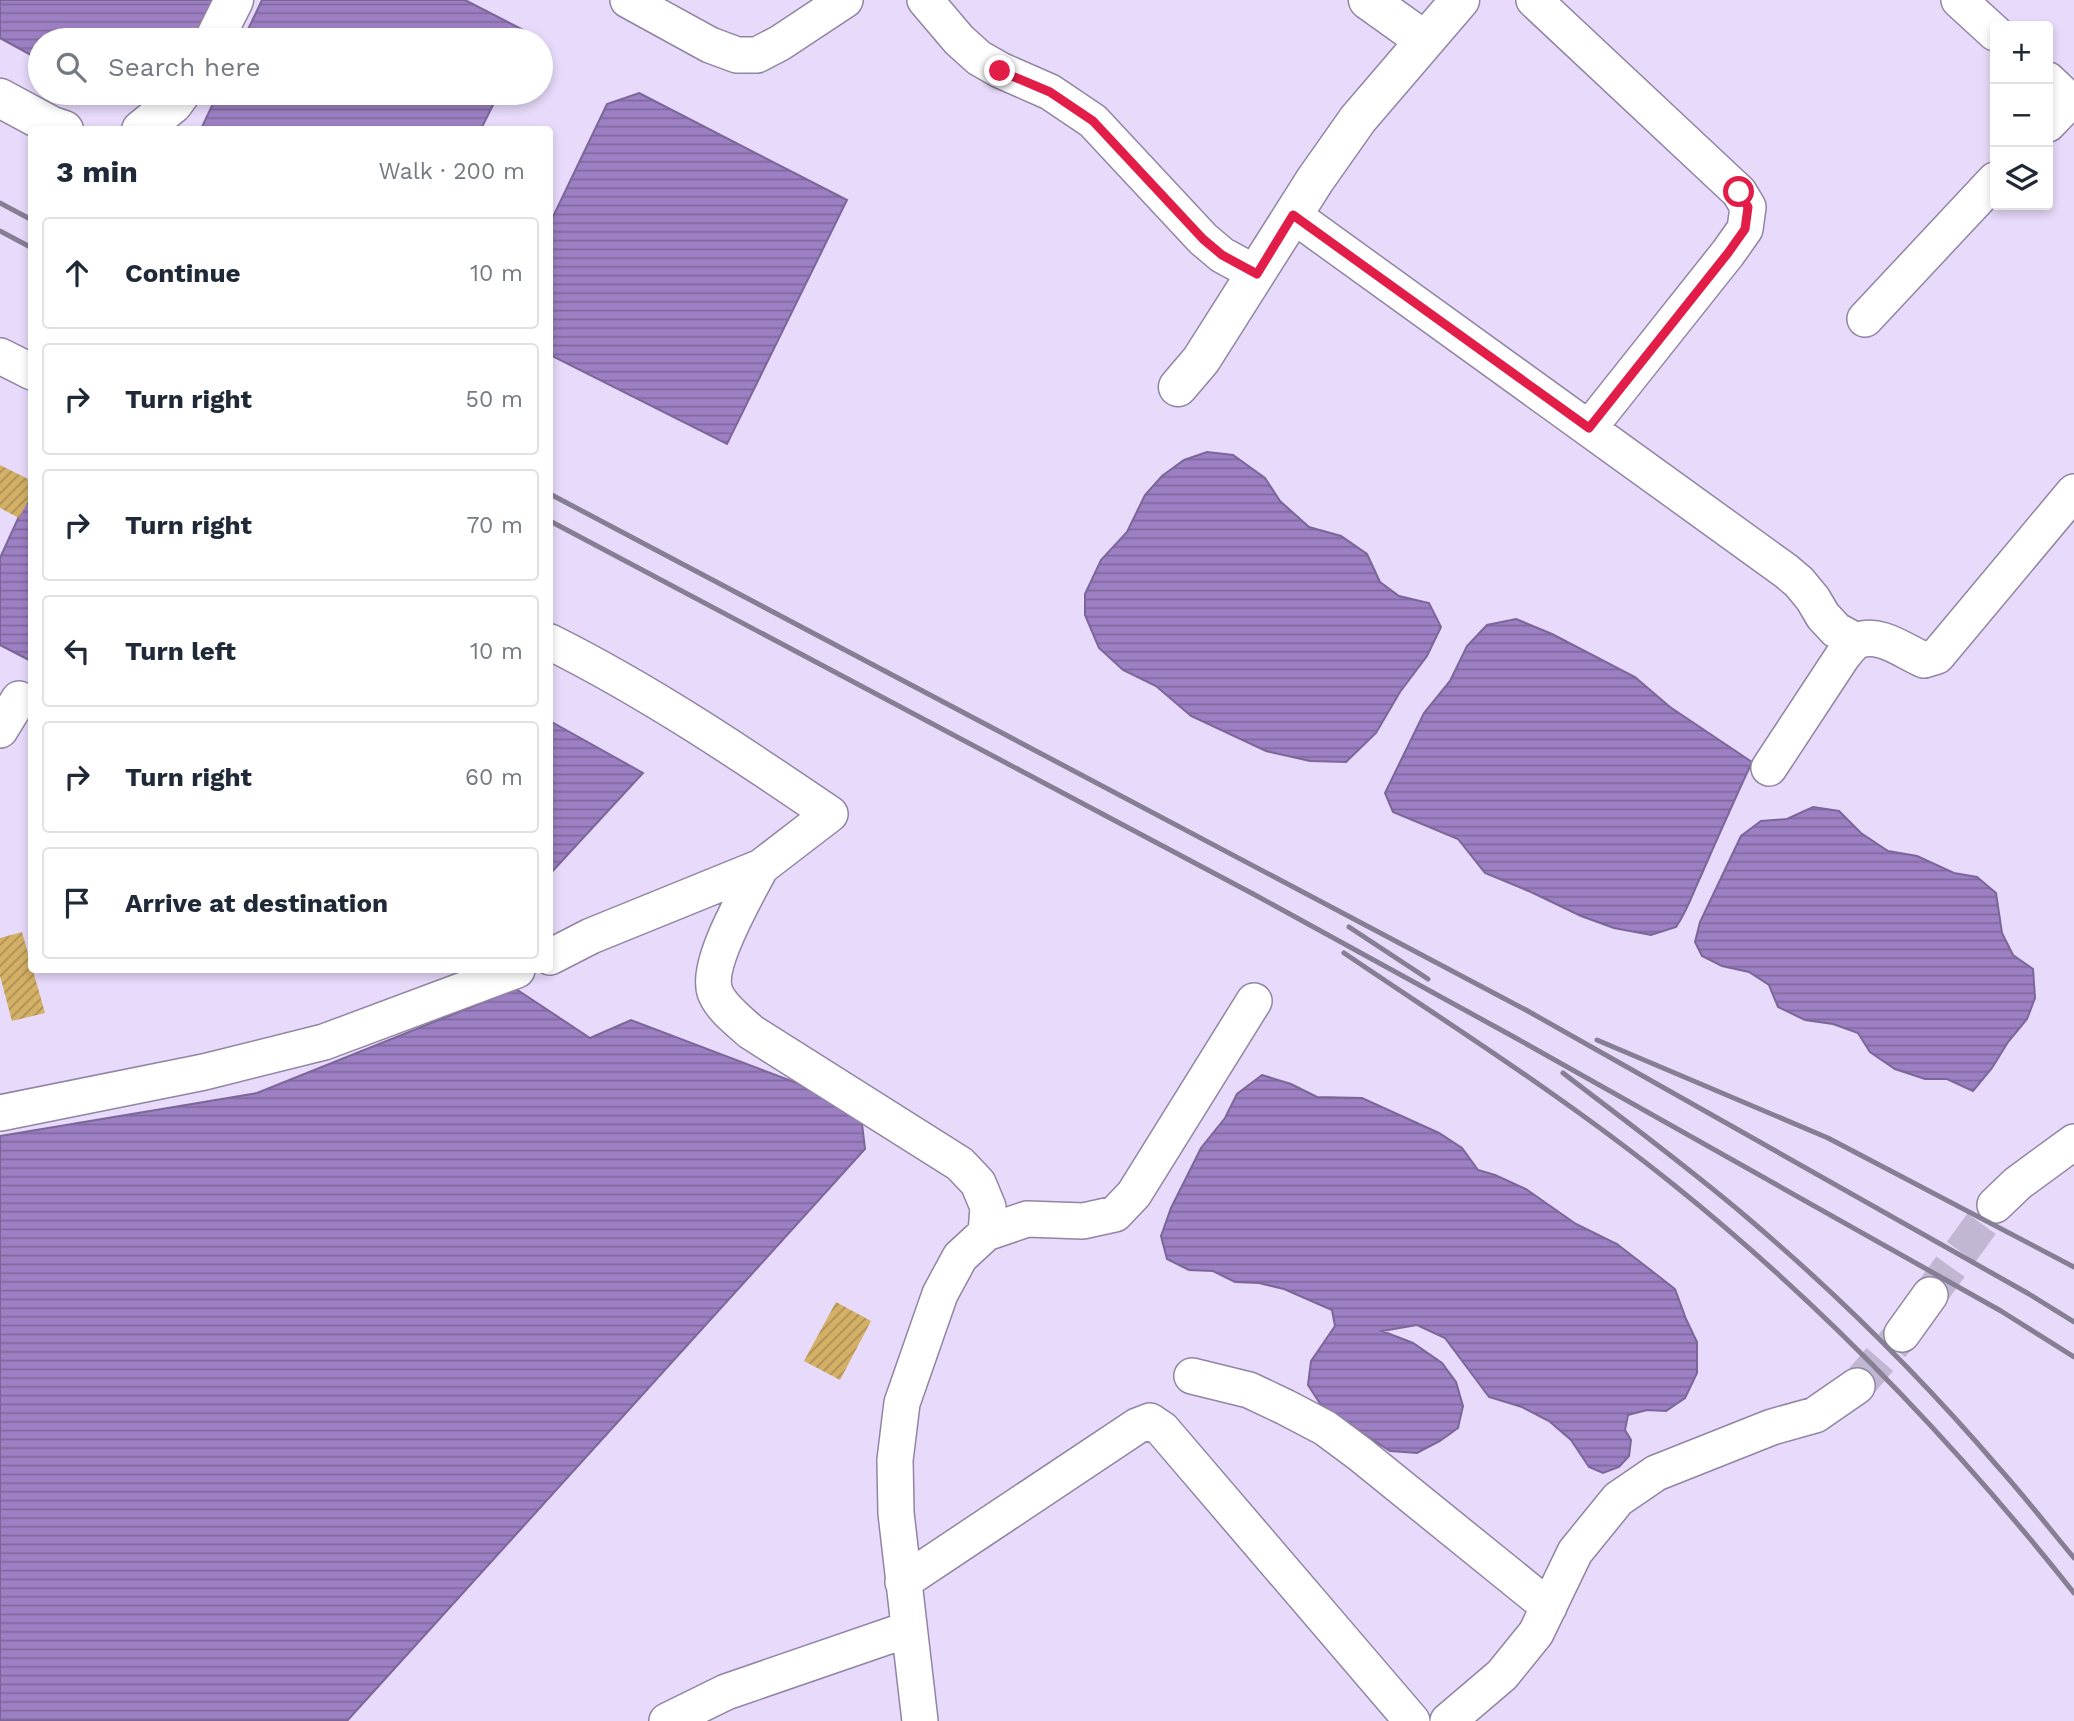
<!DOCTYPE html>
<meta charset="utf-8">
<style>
body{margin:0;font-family:"Work Sans",sans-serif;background:#f6f6f7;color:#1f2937}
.controls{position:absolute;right:21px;top:21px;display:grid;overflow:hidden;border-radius:7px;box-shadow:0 4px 10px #0003}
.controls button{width:63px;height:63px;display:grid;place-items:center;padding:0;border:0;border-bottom:2px solid #e0e1e3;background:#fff;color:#1f2937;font:35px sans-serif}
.stop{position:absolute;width:21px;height:21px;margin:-16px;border:5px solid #e11d48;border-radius:50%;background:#fff}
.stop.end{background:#e11d48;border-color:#fff;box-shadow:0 2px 7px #0008}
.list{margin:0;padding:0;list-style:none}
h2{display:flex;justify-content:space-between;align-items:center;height:91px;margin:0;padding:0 28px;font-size:30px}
h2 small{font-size:23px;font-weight:400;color:#747a83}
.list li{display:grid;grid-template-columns:46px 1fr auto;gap:21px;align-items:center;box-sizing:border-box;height:112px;margin:0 14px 14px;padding:0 14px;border:2px solid #e0e1e3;border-radius:7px}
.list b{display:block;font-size:26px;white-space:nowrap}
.list em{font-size:23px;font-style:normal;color:#747a83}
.icon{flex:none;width:38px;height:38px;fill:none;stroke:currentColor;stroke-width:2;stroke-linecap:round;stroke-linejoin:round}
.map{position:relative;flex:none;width:2074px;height:1721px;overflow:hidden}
.search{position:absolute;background:#fff;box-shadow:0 4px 10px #0003;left:28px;top:28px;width:525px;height:77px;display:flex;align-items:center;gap:18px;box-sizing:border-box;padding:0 24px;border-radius:38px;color:#747a83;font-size:26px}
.panel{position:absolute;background:#fff;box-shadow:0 4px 10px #0003;left:28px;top:126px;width:525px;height:847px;border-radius:7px}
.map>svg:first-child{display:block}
.water{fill:url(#water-rules);stroke:#7c6699;stroke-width:2}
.building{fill:url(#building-hatch)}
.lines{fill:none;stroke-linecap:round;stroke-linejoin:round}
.street-tunnel{stroke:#c2b7d3;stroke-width:35;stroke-dasharray:35 18;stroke-linecap:butt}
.street-casing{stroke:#9185a3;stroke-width:38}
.secondary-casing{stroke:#9185a3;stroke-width:41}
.street{stroke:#fff;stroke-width:35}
.secondary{stroke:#fff;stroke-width:38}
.rail{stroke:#867e93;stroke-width:5}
.route{stroke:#e11d48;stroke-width:9}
</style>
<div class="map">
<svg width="2074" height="1721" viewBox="0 0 2074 1721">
<defs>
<pattern id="water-rules" width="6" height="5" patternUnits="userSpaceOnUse" patternTransform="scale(1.75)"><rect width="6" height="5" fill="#9d80c3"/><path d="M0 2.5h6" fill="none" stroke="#80699f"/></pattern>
<pattern id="building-hatch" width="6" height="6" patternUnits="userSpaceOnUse" patternTransform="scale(1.75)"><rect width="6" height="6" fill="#d3b065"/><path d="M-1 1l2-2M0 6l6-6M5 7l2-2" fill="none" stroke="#ac8f54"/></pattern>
</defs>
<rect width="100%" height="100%" fill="#e7dafa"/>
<!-- water -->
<path class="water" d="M0 0H217L195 40H40V60L0 38Z
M262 0H465L529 33 525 40H243Z
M218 93H499L481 129H201Z
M639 93 847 200 727 444 550 355V223L607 104Z
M1207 452 1233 455 1265 478 1280 501 1309 527 1341 536 1367 554 1380 582 1399 596 1429 603 1441 627 1427 656 1400 692 1376 733 1346 762 1310 761 1266 751 1191 716 1156 686 1123 670 1099 648 1085 615V594L1101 560 1127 532 1145 495 1162 476 1184 460Z
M31 490V661L0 645V558Z
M1516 619 1552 634 1635 677 1670 707 1752 762C1734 801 1717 839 1700 878 1691 897 1688 909 1676 927L1651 935 1614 928 1581 916 1531 892 1485 873 1458 839 1393 812 1385 793 1424 713 1450 681 1467 646 1487 625Z
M550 721 643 773 550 874Z
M1813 807 1839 811 1861 833 1888 851 1917 856 1954 873 1977 877 1996 893 2002 933 2013 955 2033 969 2035 998 2027 1019 2008 1042 1992 1068 1973 1091 1947 1079H1925L1895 1069 1870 1052 1858 1033 1833 1024 1805 1020 1778 1007 1769 985 1749 972 1722 966 1702 956 1695 942 1700 922 1741 836 1761 821 1787 819Z
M516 989 590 1038 631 1020 860 1107 865 1149 347 1721H0V1136L257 1093Z
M1262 1075 1291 1084 1317 1097 1362 1098 1439 1133 1462 1148 1478 1170 1495 1175 1526 1189 1576 1224 1617 1244 1675 1289 1686 1319 1697 1342V1373L1685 1398 1666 1411 1647 1410 1628 1415 1625 1430 1631 1440 1629 1456 1619 1467 1603 1473 1589 1467 1571 1440 1549 1421 1522 1407 1489 1397 1445 1338 1417 1325 1382 1331 1413 1343 1442 1363 1456 1382 1463 1406 1458 1428 1440 1441 1417 1453 1390 1451 1323 1408 1308 1385 1311 1361 1335 1326 1332 1310 1284 1289 1259 1283 1235 1282 1213 1271 1189 1270 1167 1259 1161 1236 1171 1208 1201 1148 1225 1118 1237 1094Z"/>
<!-- building -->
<path class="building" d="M0 465 32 481V494L19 518 0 508Z
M22 932 45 1013 12 1021 0 976V938Z
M836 1302 871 1321 840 1380 804 1361Z"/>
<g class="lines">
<!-- street-tunnel -->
<path class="street-tunnel" d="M1930 1295 1995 1205
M1857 1386 1902 1334"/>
<!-- street casing -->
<g class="street-casing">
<path id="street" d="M628 0 710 45 737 55H757L780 43 845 0
M925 0 959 40 979 58 1000 70 1050 92 1093 121 1203 239 1222 255 1257 274
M1534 0 1739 192 1748 207 1745 229 1728 253 1589 428
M1959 0 1995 33
M2048 80 2074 105
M2048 124 2070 101
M1293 215 1786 571 1799 582 1813 599 1823 616 1836 630 1856 641
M1865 319 1995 180
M0 356 32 372
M550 642C648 691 739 752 830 814L761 867 591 936 550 957
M0 730 19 699
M1769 768 1842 657C1846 652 1852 644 1857 641 1879 631 1905 652 1924 660L1937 656 2074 492
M761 867C747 894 705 964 715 992 721 1008 739 1021 751 1032L960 1164 978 1183 988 1207 986 1233
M0 1113 204 1072 324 1042 517 970
M1995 1205 2018 1183 2074 1142
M1902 1334 1930 1295
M1192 1376 1249 1390 1285 1407 1325 1428 1360 1454 1549 1607
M903 1582 1137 1426 1150 1421 1162 1429 1412 1721
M667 1721 726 1692 909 1629
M920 1721 896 1513 895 1460 902 1403 940 1294 960 1257 986 1233 1027 1219 1083 1221 1115 1214 1134 1194 1254 1001
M1448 1721 1502 1675 1536 1633 1575 1552 1618 1499 1656 1473 1772 1427 1815 1415 1857 1386"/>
</g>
<!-- secondary casing -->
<g class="secondary-casing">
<path id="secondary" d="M1368 0 1424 40
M214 40 234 0
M0 98 52 126 64 130
M141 130 173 104 181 93
M1178 387 1201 360 1315 180 1358 119 1460 0"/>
</g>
<!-- street -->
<use href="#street" class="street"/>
<!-- secondary -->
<use href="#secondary" class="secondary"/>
<!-- rail -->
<path class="rail" d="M0 203 32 220
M0 231 32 248
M550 494 1526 1010 2029 1294 2074 1322
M550 521 1257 896 1514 1037 2001 1311 2074 1357
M1349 927 1428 979
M1344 953C1455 1028 1569 1100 1674 1185 1823 1305 1955 1443 2074 1593
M1597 1040 1828 1138 2074 1267
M1563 1073C1623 1119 1685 1165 1743 1214 1834 1291 1921 1377 1999 1468 2025 1497 2049 1528 2074 1558"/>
</g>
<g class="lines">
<!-- route -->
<path class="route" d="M1000 71 1050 92 1093 121 1203 239 1222 255 1257 274 1293 215 1589 428 1728 253 1745 229 1748 207 1739 192"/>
</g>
</svg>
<div class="controls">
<button>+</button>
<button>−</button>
<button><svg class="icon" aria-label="layers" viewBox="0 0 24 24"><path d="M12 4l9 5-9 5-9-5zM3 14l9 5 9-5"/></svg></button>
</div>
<div class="stop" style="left:1739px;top:192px"></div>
<div class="stop end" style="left:1000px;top:71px"></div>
<div class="search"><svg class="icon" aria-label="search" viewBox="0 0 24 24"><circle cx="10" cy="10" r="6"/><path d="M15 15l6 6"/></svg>Search here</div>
<section class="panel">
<h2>3 min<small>Walk · 200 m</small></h2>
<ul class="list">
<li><svg class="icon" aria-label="ahead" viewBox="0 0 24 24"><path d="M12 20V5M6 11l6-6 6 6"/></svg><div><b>Continue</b></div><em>10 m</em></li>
<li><svg class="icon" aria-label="right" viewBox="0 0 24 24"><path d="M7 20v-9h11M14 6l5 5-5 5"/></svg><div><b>Turn right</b></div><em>50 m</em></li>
<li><svg class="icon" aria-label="right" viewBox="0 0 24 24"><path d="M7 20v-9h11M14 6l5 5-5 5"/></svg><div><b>Turn right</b></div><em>70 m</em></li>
<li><svg class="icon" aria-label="left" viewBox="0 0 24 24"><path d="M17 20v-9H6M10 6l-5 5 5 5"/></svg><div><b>Turn left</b></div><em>10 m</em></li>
<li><svg class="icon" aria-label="right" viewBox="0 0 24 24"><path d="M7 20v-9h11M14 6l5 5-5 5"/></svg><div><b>Turn right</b></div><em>60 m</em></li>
<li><svg class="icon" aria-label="arrive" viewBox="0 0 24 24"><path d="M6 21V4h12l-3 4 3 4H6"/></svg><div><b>Arrive at destination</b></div></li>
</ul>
</section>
</div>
